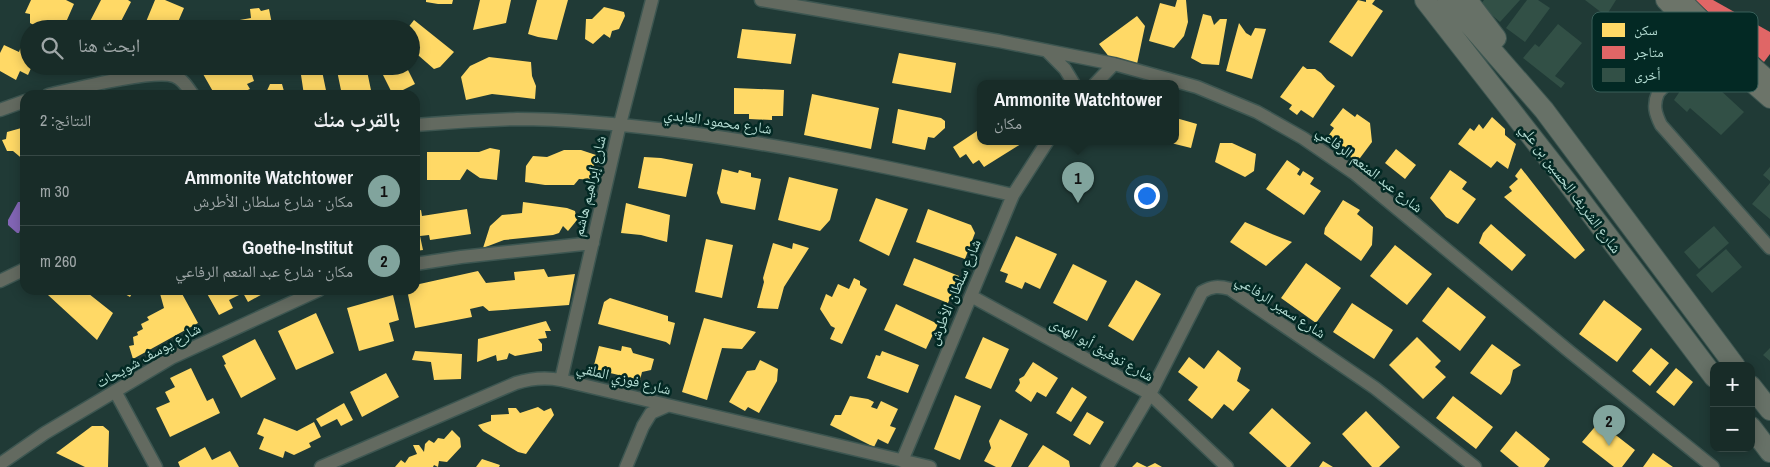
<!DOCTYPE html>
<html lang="ar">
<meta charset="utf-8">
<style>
body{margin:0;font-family:"Archivo Narrow","Noto Naskh Arabic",sans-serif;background:#213430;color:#f1f3f6;direction:rtl}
.controls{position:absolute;right:15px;bottom:15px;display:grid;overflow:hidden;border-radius:10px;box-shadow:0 2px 12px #0003}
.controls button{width:45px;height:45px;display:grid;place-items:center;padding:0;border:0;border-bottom:1px solid #364845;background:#182c28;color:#f1f3f6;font:25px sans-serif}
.you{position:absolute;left:1146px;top:195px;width:18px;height:18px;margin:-12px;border:4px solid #fff;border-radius:50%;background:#1a73e8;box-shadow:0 0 0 8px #1a73e833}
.badge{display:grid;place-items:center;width:32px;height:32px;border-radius:50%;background:#81a49d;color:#111;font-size:16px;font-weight:700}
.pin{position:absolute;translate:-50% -41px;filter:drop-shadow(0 1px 2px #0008)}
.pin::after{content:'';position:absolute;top:26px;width:18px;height:15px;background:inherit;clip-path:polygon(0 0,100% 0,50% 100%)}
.popup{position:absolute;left:977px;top:80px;width:202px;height:65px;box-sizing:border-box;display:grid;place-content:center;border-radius:10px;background:#182c28;filter:drop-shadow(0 1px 4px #0005);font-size:16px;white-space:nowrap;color:#9fa7a8}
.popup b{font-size:19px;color:#f1f3f6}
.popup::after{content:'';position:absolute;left:50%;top:100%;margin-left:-10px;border:10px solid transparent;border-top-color:#182c28}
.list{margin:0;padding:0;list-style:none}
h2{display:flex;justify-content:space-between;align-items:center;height:65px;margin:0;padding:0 20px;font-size:21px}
h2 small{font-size:16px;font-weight:400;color:#9fa7a8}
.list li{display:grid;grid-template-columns:32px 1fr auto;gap:15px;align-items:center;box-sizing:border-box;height:70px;padding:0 20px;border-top:1px solid #364845}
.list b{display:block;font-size:19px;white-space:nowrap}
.list p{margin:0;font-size:16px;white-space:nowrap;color:#9fa7a8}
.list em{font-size:16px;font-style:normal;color:#9fa7a8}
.icon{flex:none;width:28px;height:28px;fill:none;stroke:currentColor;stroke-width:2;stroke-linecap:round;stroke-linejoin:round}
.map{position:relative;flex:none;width:1770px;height:467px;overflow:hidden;direction:ltr}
.search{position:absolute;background:#182c28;box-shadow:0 2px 12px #0003;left:20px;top:20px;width:400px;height:55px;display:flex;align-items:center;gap:12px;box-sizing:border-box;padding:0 18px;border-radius:28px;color:#9fa7a8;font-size:19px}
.panel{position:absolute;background:#182c28;box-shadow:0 2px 12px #0003;left:20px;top:90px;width:400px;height:205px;border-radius:15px;direction:rtl}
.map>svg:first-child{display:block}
.water{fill:#8366b6}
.homes{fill:#ffd966}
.shops{fill:#e06666}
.building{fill:#325046}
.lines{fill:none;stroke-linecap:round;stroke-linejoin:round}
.street-casing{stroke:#3d5651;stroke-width:15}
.secondary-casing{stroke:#3d5651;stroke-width:20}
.primary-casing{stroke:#3d5651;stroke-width:22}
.street{stroke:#636a60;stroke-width:12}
.secondary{stroke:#6c7469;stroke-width:18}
.primary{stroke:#677167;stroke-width:20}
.labels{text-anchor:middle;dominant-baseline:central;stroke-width:5;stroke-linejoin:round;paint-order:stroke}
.street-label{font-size:15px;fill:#b5ddd4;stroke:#032924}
.key{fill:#032924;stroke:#385f59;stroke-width:1}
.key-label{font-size:14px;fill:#b5ddd4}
</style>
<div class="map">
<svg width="1770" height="467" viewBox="0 0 1770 467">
<rect width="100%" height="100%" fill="#203a36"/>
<!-- water -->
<path class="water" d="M18 202H25V227L20 230 19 233H17L8 225V220Z"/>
<!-- homes -->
<path class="homes" d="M31 0H66L74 4 63 29H41L30 23V14L25 13Z
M101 0H128L131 2 117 29H86Z
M155 0H165L184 8 175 29H143Z
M426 0H453L452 4H438L426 2Z
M480 0H511L506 23 473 30Z
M537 0H568L557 40 538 37 528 34Z
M1177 0H1186L1188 22 1184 36 1174 48 1149 41 1160 3 1175 7Z
M1358 0 1366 2V0H1375L1372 4 1383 11 1352 57 1329 42Z
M604 7 624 12 625 16 619 29 612 31 610 38 604 34 593 44 585 39 586 19H592Z
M259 8 261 11 269 9 273 29H235L234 21 251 18 250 9Z
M1203 14 1211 16 1214 25 1220 19H1227L1219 65 1202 64 1191 58Z
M1137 16 1145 26 1137 64 1110 58 1099 44Z
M414 20 454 52 440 67 434 69 411 49V29H407Z
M1239 23 1246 33 1251 36 1255 28 1266 29 1252 79 1226 71Z
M742 29 796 34 791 64 737 58Z
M23 41 29 43V66H32L28 75 20 71 16 80 0 71V53L4 45 19 52Z
M899 53 956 63 951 93 892 83Z
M489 57 531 62 532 76 536 86 535 99 492 94 466 100 461 77 470 66Z
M238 66H256L259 72 252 75 254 81 247 84 250 89 241 93 242 95H215L203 74 210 69 215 71 218 68 223 70 227 67 231 70Z
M336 66H366L372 95H342Z
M381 66H406L415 84 393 95 383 75Z
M1303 66 1307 69H1315L1321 73 1327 80 1335 86 1313 118 1301 110 1297 115 1289 109 1292 105 1280 97Z
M322 71 327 95H304L301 75Z
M270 84H282L285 95H265Z
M734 88 784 90 783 116H772V120L749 119V114H734Z
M812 94 879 108 871 149 804 135Z
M1343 108 1355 117 1357 114 1370 123 1372 142 1357 162 1326 139 1334 128 1330 125Z
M898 109 941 118 945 121V128L934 138 928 137 925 150 892 143Z
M1492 117 1505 129V135L1516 144 1508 169 1497 161 1491 168 1458 144 1470 128 1474 131 1479 124 1483 129Z
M1176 118 1197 124 1191 148 1167 142H1176Z
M25 127V161L13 151H7L2 140 6 139 7 132Z
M980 129V142H1020L1021 144 984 167 979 160 973 164 966 154 960 158 953 147Z
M1220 143H1232L1256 154 1254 171 1245 177 1215 162Z
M490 148 500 150 497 180 480 178 467 169 460 180H427V152H479Z
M1396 149 1416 165 1405 179 1385 163Z
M564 150H581L596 155 594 166 599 170 593 180 579 179 574 185H545L525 182 526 166 533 156 547 157Z
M644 157 661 158 693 164 686 197 638 188Z
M1287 160 1300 169 1297 174 1300 176 1303 171 1314 178 1310 184 1321 191 1304 215 1266 189Z
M1521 168 1585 250 1575 259 1504 197 1512 191 1509 187 1518 179 1515 176Z
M722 169 738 173 739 170 751 173V177L761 179 755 210 721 203 717 193Z
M1450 170 1467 182 1462 189 1476 199 1458 224 1446 217 1430 198Z
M789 177 838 189 830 220 820 231 778 220Z
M876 198 908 209 889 256 859 241Z
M1343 200 1360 210 1357 214 1373 227 1372 245 1361 261 1324 234 1325 228Z
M523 202 567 208 575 211 577 220 568 231 563 226 559 233 553 235 504 240 483 248 490 226 502 215 522 213Z
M626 203 670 215 667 242 641 235 621 233Z
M467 209 471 234 430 240 429 235 420 236 423 250 415 251V211L421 210 422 216Z
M928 209 971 225 975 233 965 259 916 242Z
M1245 222 1272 234 1292 242 1266 266 1230 242Z
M1491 224 1526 255 1512 271 1479 243 1483 233Z
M1016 236 1057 254 1040 289 1025 282 1022 289 1005 282 1008 274 1000 271Z
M706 239 733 245 722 298 695 292Z
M773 243 792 249 793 243 809 248 784 287 778 309 757 308 764 282 763 278Z
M1395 245 1432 274 1407 305 1370 276Z
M914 258 959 276 948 303 903 285Z
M1306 263 1341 288 1316 323 1281 298Z
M1073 264 1107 281 1087 321 1053 303Z
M544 269 548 277 575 274 569 305 489 311 483 306 470 309 472 317 415 328 407 290H415V285L478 271 486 283 515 280 514 272Z
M854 278 860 281V285L867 289 842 344 830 339 835 328 831 326 820 309 826 294 832 297 838 284 849 289Z
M1136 280 1161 294 1133 341 1108 326Z
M1448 287 1486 317 1460 351 1422 321Z
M53 290H84L113 313 97 340 48 295Z
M118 290H134L130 297Z
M159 290H180L198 323 133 359 129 346 134 345 133 337 138 335 137 332 143 329 141 324 149 320 147 317 164 308Z
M205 290H268V291L248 302 243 293 229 300 233 308 219 315Z
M393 295 399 320 389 323 394 341 359 351 347 308Z
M610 298 668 316V321L675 323 670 345 666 342 598 324 604 302Z
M1604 300 1642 329 1617 362 1579 334Z
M1352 303 1393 330 1374 359 1333 332Z
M896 304 938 324 926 349 884 330Z
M316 313 334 353 296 370 278 331Z
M704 318 756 332 742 349 722 348 707 400 682 392Z
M546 321 551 331H545L547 338 538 339 542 344V351L515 356 509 353 507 359 497 361 496 355 477 362 478 339Z
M983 337 1009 349 991 389 965 378Z
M1417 337 1441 361 1435 367 1446 377 1423 399 1389 365Z
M255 339 276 379 241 398 224 365 226 364 222 356Z
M1492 344 1521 365 1513 370 1510 383 1501 395 1470 373Z
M599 346 621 351 622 346 631 348 633 353 654 359 651 370 642 372 640 380 593 369Z
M1651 348 1669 363 1650 386 1632 371Z
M1218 350 1241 368 1237 381 1250 390 1233 411 1224 404 1212 419 1188 400 1198 387 1178 372 1189 357 1204 369Z
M415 351 462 354 461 379 434 380 431 362 412 360Z
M882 351 919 365 908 393 867 378 876 355 880 356Z
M760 360 778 369 777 381 759 413 748 407 745 411 729 402 747 371 755 370Z
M1033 362 1058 378 1046 397 1037 392 1031 402 1015 391 1020 383 1019 379 1024 376Z
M191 368 207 401 213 398 220 413 170 437 156 408 170 402 165 392 175 387 170 378Z
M1676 368 1693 382 1674 406 1656 392Z
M386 373 399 397 362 417 350 392Z
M1072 387 1087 397 1071 422 1056 413Z
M955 395 981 406 960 460 934 449Z
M850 396 868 399 874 402 871 407 877 409 881 401 898 409 890 426 896 428 888 444 878 439 874 447 830 425 835 415H841Z
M1453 396 1493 427 1476 449 1436 418Z
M344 403 353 420 341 426 337 419 321 427 316 419Z
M538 407 544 411 551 408 554 415 526 454 518 452 483 431 478 425 491 421V415L509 414 508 408H516L520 413Z
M1272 408 1311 443 1290 467H1287L1249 433Z
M1366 411 1400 447 1379 467H1372L1342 434Z
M1087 412 1104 422 1090 445 1073 435Z
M264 418 297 431 314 422 321 437 309 443 311 447 294 455 285 451 283 458 259 449 264 437 257 434Z
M1000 419 1028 434 1011 467H996L984 461 991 448 989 441Z
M1599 422 1635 450 1622 467H1614L1582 442Z
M92 426H103L109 431 108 467H85L56 453Z
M452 430 460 438 461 447 447 462 439 461 438 467 434 465 433 467H395L401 460 405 463 409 457 417 454 413 445H419L424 452 425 444 429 440 434 443 438 438 444 439Z
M1516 431 1550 459 1544 467H1519L1500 451Z
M1043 445 1069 461 1070 467H1028Z
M205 447 212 460 230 451 239 467H180L178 462Z
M1653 453 1673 467H1643Z
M482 459 500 465 499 467H476Z
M1323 461 1333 467H1319Z
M1137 462 1147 467 1155 463 1162 467H1132Z"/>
<!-- shops -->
<path class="shops" d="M1695 0H1713L1770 32V54L1764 62Z"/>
<!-- building -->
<path class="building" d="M1484 0H1520L1500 22 1480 5Z
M1527 0H1538L1550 8 1525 42 1506 28Z
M1585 0H1616L1606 16Z
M1558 24 1582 43 1555 76 1565 83 1561 88 1523 58 1535 44 1539 47Z
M1607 35 1616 42 1604 58 1595 52Z
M1690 76 1706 77 1744 112 1721 135 1690 108 1687 112 1674 100Z
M1770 167V181L1763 175Z
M1770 183V219L1752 204Z
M1714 226 1729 243 1699 269 1684 252Z
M1726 249 1742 267 1712 293 1696 275Z
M1770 348V361L1763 355Z"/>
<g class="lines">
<!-- street casing -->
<g class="street-casing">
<path id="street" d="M761 0 999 41 1114 64 1197 87 1257 112 1303 138 1354 173 1570 352 1713 467
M1705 42 1658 93C1653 105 1655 113 1661 125L1770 248
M1047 51 1065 69 1074 84
M1095 84 1114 64
M48 95C74 89 152 69 174 76 183 79 188 88 193 95
M0 110 25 101
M415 125C449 122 483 120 517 119 572 119 628 125 683 132 794 147 903 170 1013 195
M415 264 461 257 593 243
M0 281 25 269
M971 296 1150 394 1227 467
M561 380 620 124 652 0
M115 391 156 467
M902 461 1013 195 1047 142
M0 464 45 433 171 358 319 290
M321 467 516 383C532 378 545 377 561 380L930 467
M626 467 643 426 651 413 667 406
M1107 467 1150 394 1202 292C1212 286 1219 286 1230 289L1375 388 1475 467"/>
</g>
<!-- secondary casing -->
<g class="secondary-casing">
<path id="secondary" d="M1665 0 1705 42 1770 99
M1682 0 1715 33 1770 81"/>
</g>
<!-- primary casing -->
<g class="primary-casing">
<path id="primary" d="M1425 0 1567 182 1714 377
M1448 0 1544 110 1735 366
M1467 0 1496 38
M1751 386 1770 410
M1751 427 1770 452"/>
</g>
<!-- street -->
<use href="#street" class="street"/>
<!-- secondary -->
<use href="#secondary" class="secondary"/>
<!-- primary -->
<use href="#primary" class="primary"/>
</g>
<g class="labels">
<!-- street labels -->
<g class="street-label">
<text transform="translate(718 121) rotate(8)">شارع محمود العابدي</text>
<text transform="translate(1370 169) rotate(38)">شارع عبد المنعم الرفاعي</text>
<text transform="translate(589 186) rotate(-77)">شارع إبراهيم هاشم</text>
<text transform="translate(1571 188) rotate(53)">شارع الشريف الحسين بن علي</text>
<text transform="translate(954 292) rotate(-67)">شارع سلطان الأطرش</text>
<text transform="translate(1281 306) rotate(33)">شارع سمير الرفاعي</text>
<text transform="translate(1102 349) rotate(29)">شارع توفيق أبو الهدى</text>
<text transform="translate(148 355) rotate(-29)">شارع يوسف شويحات</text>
<text transform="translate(624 378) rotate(14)">شارع فوزي الملقي</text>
</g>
</g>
<!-- legend -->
<rect x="1592" y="12" width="166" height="80" rx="8" class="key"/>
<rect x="1602" y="23" width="23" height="14" fill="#ffd966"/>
<rect x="1602" y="46" width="23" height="13" fill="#e06666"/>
<rect x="1602" y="68" width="23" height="14" fill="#325046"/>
<g class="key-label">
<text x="1634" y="35">سكن</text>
<text x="1634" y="57">متاجر</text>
<text x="1634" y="80">أخرى</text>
</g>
</svg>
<div class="controls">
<button>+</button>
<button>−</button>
</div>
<div class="you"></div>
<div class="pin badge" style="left:1078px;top:203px">1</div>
<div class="popup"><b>Ammonite Watchtower</b>مكان</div>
<div class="pin badge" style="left:1609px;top:446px">2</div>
<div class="search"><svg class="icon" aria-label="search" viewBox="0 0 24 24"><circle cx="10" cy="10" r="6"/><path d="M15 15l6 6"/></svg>ابحث هنا</div>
<section class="panel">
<h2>بالقرب منك<small>النتائج: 2</small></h2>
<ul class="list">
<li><span class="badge">1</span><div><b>Ammonite Watchtower</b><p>مكان · شارع سلطان الأطرش</p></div><em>30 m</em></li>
<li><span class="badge">2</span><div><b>Goethe-Institut</b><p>مكان · شارع عبد المنعم الرفاعي</p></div><em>260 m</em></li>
</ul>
</section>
</div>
